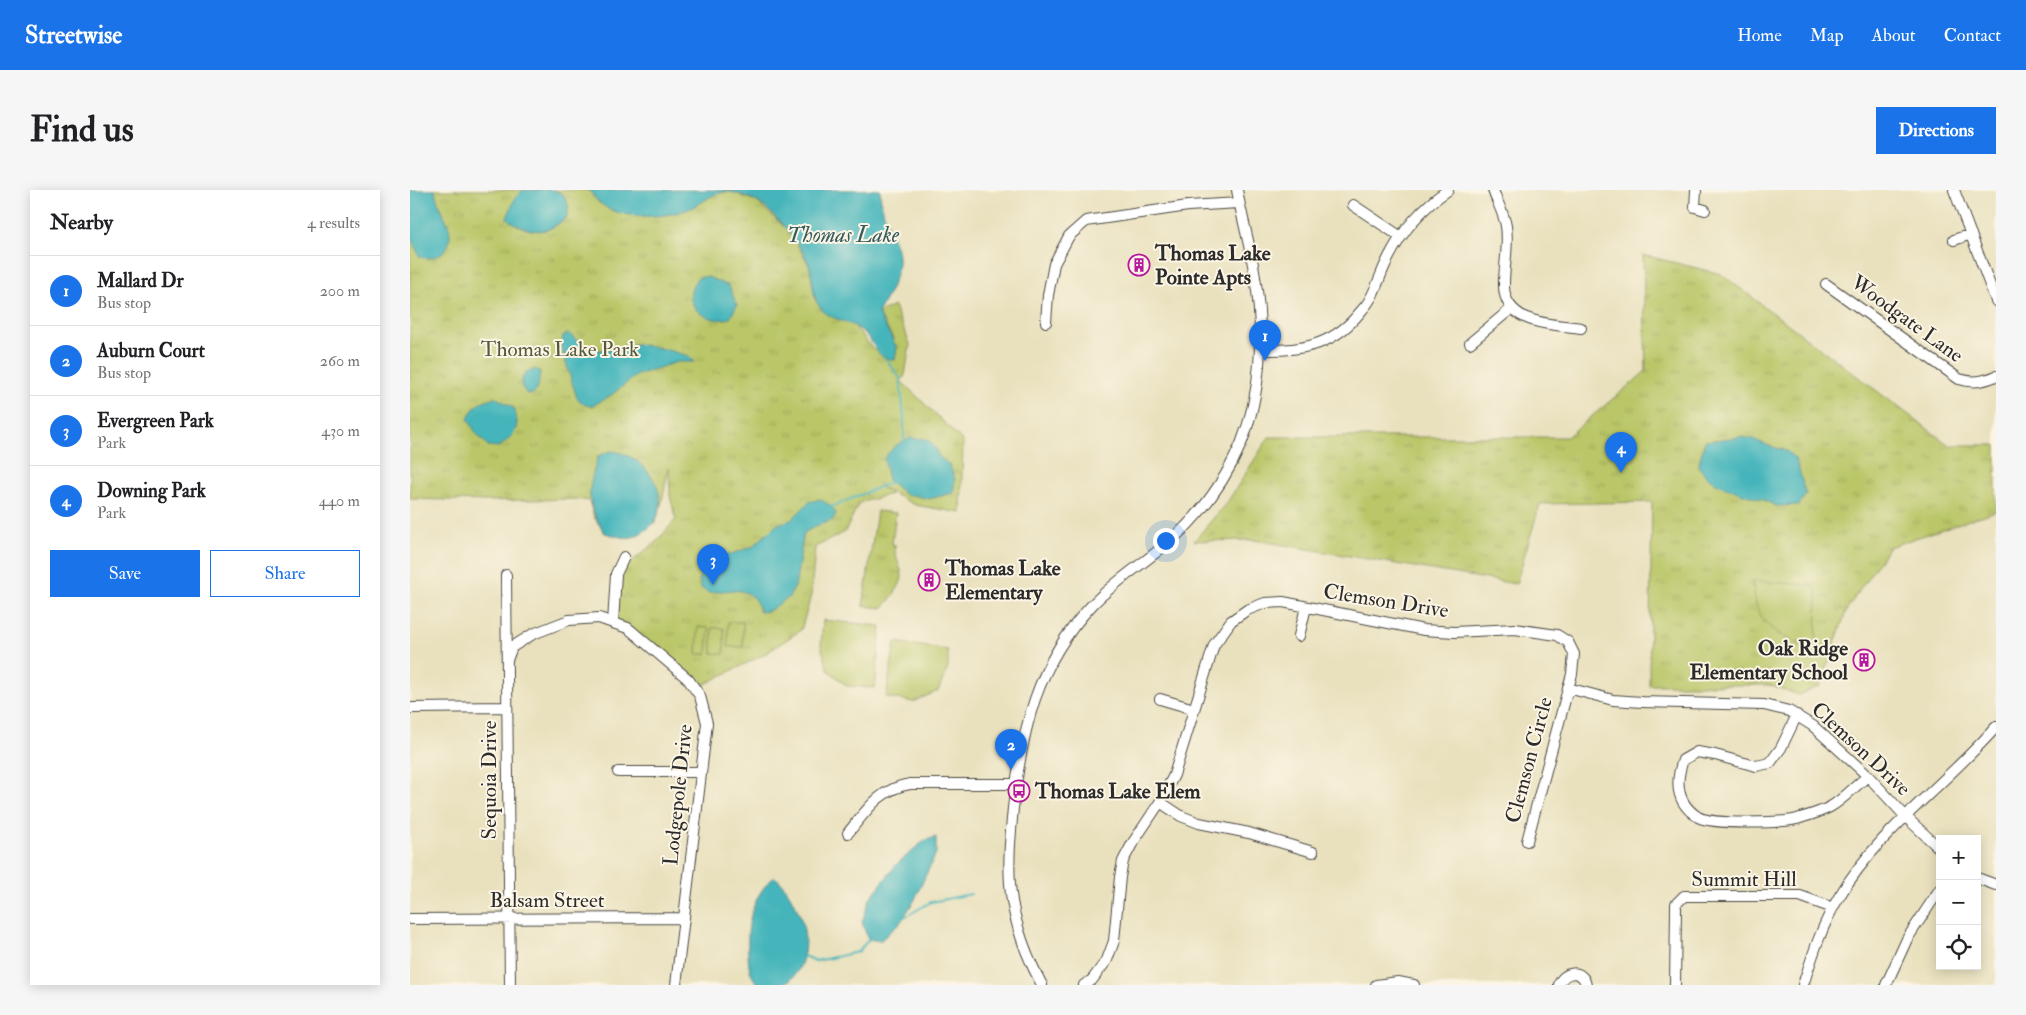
<!DOCTYPE html>
<meta charset="utf-8">
<style>
body{margin:0;font-family:"IM FELL Double Pica",serif;background:#f6f6f6;color:#202124}
.controls{position:absolute;right:15px;bottom:15px;display:grid;overflow:hidden;border-radius:0px;box-shadow:0 2px 12px #0003}
.controls button{width:45px;height:45px;display:grid;place-items:center;padding:0;border:0;border-bottom:1px solid #e0e0e0;background:#fff;color:#202124;font:25px sans-serif}
.you{position:absolute;left:755px;top:350px;width:18px;height:18px;margin:-12px;border:4px solid #fff;border-radius:50%;background:#1a73e8;box-shadow:0 0 0 8px #1a73e833}
.badge{display:grid;place-items:center;width:32px;height:32px;border-radius:50%;background:#1a73e8;color:#fff;font-size:16px;font-weight:700}
.pin{position:absolute;translate:-50% -41px;filter:drop-shadow(0 1px 2px #0008)}
.pin::after{content:'';position:absolute;top:26px;width:18px;height:15px;background:inherit;clip-path:polygon(0 0,100% 0,50% 100%)}
.list{margin:0;padding:0;list-style:none}
h2{display:flex;justify-content:space-between;align-items:center;height:65px;margin:0;padding:0 20px;font-size:21px}
h2 small{font-size:16px;font-weight:400;color:#757577}
.list li{display:grid;grid-template-columns:32px 1fr auto;gap:15px;align-items:center;box-sizing:border-box;height:70px;padding:0 20px;border-top:1px solid #e0e0e0}
.list b{display:block;font-size:19px;white-space:nowrap}
.list p{margin:0;font-size:16px;white-space:nowrap;color:#757577}
.list em{font-size:16px;font-style:normal;color:#757577}
.actions{display:flex;gap:10px;padding:15px 20px}
.actions a{flex:1;padding:11px 0;border:1px solid #1a73e8;border-radius:0px;text-align:center;font-size:18px;color:#1a73e8}
.actions .main{background:#1a73e8;color:#fff}
.icon{flex:none;width:28px;height:28px;fill:none;stroke:currentColor;stroke-width:2;stroke-linecap:round;stroke-linejoin:round}
.map{position:relative;flex:none;width:1586px;height:795px;overflow:hidden;border-radius:0px}
header{display:flex;align-items:center;gap:30px;box-sizing:border-box;height:70px;padding:0 25px;background:#1a73e8;color:#fff}
header strong{font-size:24px}
nav{display:flex;gap:28px;margin-inline-start:auto;font-size:18px}
.intro{display:flex;align-items:center;justify-content:space-between;box-sizing:border-box;height:120px;padding:0 30px}
h1{margin:0;font-size:35px}
.button{padding:12px 22px;border-radius:0px;background:#1a73e8;color:#fff;font-size:18px;font-weight:700}
main{display:flex;gap:30px;padding:0 30px}
aside{flex:1;background:#fff;border-radius:0px;box-shadow:0 2px 12px #0003}
.map>svg:first-child{display:block}
.grass{fill:url(#grass-tufts);stroke:#72784a}
.pitch{fill:#bac668;stroke:#72784a}
.water{fill:#45b5bb;stroke:#387073}
.lines{fill:none;stroke-linecap:round;stroke-linejoin:round}
.stream{stroke:#45b5bb;stroke-width:2}
.minor-casing{stroke:#484641;stroke-width:12}
.minor{stroke:#fff;stroke-width:10}
.labels{text-anchor:middle;dominant-baseline:central;stroke-width:4;stroke-linejoin:round;paint-order:stroke}
.poi-label{font-size:21px;font-weight:bold;fill:#2b2b2b;stroke:#fcf5e5;text-anchor:start}
.street-label{font-size:21px;fill:#2b2b2b;stroke:#fcf5e5}
.park-label{font-size:21px;fill:#565a3d;stroke:#fcf5e5}
.water-label{font-size:22px;font-style:italic;fill:#345b5d;stroke:#fcf5e5}
</style>
<header>
<strong>Streetwise</strong>
<nav><a>Home</a><a>Map</a><a>About</a><a>Contact</a></nav>
</header>
<div class="intro"><h1>Find us</h1><a class="button">Directions</a></div>
<main>
<aside>
<h2>Nearby<small>4 results</small></h2>
<ul class="list">
<li><span class="badge">1</span><div><b>Mallard Dr</b><p>Bus stop</p></div><em>200 m</em></li>
<li><span class="badge">2</span><div><b>Auburn Court</b><p>Bus stop</p></div><em>260 m</em></li>
<li><span class="badge">3</span><div><b>Evergreen Park</b><p>Park</p></div><em>430 m</em></li>
<li><span class="badge">4</span><div><b>Downing Park</b><p>Park</p></div><em>440 m</em></li>
</ul>
<div class="actions"><a class="main">Save</a><a>Share</a></div>
</aside>
<div class="map">
<svg width="1586" height="795" viewBox="0 0 1586 795">
<defs>
<pattern id="grass-tufts" width="24" height="20" patternUnits="userSpaceOnUse" patternTransform="scale(1.25)"><rect width="24" height="20" fill="#bac668"/><path d="M3 7l-1-3M5 7V3M7 7l1-3M15 17l-1-3M17 17v-4M19 17l1-3" fill="none" stroke="#a0aa5a"/></pattern>
</defs>
<rect width="100%" height="100%" fill="#fcf5e5"/>
<filter id="ink" filterUnits="userSpaceOnUse"><feTurbulence type="fractalNoise" baseFrequency=".02" numOctaves="2"/><feDisplacementMap in="SourceGraphic" scale="10" xChannelSelector="R" yChannelSelector="G"/><feConvolveMatrix kernelMatrix="1 2 1 2 8 2 1 2 1" color-interpolation-filters="sRGB"/></filter>
<filter id="wash" filterUnits="userSpaceOnUse"><feTurbulence type="fractalNoise" baseFrequency=".0096" numOctaves="4" result="noise"/><feDisplacementMap in="SourceGraphic" scale="20" xChannelSelector="R" yChannelSelector="G"/><feGaussianBlur stdDeviation="1.12" result="paint"/><feColorMatrix in="noise" values="0 0 0 0 0 0 0 0 0 0 0 0 0 0 0 0 0 1.4 0 .05"/><feComposite in="paint" operator="in"/></filter>
<g filter="url(#wash)">
<rect width="100%" height="100%" fill="#e9e1be"/>
<!-- grass -->
<path class="grass" d="M25 0H179L189 13 210 22 287 15 300 5 319 1 346 11 377 39 390 59 400 77 405 110 442 133 464 160 484 150 468 123 484 116 500 154 495 185 491 191 553 251 551 323 505 315 471 297 481 304 449 313 435 342 405 357 401 406 391 440 355 464 285 499 273 485 203 433 206 384 247 351 266 329 260 306 259 277 251 316 245 333 195 343 184 327 179 311 167 309 76 311 0 309V46L6 56 34 24 26 8Z
M1233 65 1311 84 1539 255H1586V321L1479 357 1437 419 1410 496 1389 505 1359 495H1239L1242 312 1130 314 1106 394 844 350 784 351 818 311 859 247H1157L1236 181Z
M467 321 486 323 482 354 485 355C483 367 492 376 492 387 491 397 479 410 473 418L453 416Z"/>
<!-- pitch -->
<path class="pitch" d="M1342 391 1402 395 1407 402 1406 459C1382 452 1354 442 1346 414 1344 407 1344 399 1342 391Z
M413 430 471 436 465 498 437 496 418 480 411 456Z
M318 432H333V457H318Z
M288 437 299 438 297 464H287Z
M302 438H314V464L302 463Z
M485 452 538 460V478L528 501 503 512 476 507Z"/>
<!-- water -->
<path class="water" d="M0 0H25C27 21 52 43 33 62 27 68 18 69 10 67L0 46Z
M113 0H143L153 4 159 17 156 28C150 32 143 39 135 40 123 43 105 36 97 28L105 8Z
M179 0H470C471 23 479 36 486 56 494 80 478 104 468 123L487 158 485 170C464 167 468 158 456 145 444 131 425 132 413 121 401 109 404 93 400 78 395 59 363 20 346 11 341 8 322 1 317 2 304 2 298 9 287 15 263 29 210 32 189 12 185 9 182 4 179 0Z
M288 87H298L319 96 327 115 320 128C302 134 274 121 282 98 283 94 286 90 288 87Z
M158 143 178 160H211L227 154 254 159 279 166 285 172H267L227 185 200 206 182 216 175 215 167 208 159 183 151 156 153 146Z
M126 179 130 182 128 197 123 204H117C109 195 110 192 116 182Z
M85 207 104 218C111 239 105 244 89 257L78 256 66 243 58 229C64 215 71 211 85 207Z
M1331 247 1343 249 1359 256 1377 261 1386 270 1396 304 1389 315 1366 316 1354 310 1333 304 1306 293 1295 285 1288 276 1295 251Z
M501 248 517 249 527 260 528 266 539 275 545 289 543 303 519 309 503 305 497 306 478 290 474 269C480 259 490 252 501 248Z
M201 261C237 264 270 314 236 340 232 342 227 346 222 347 214 349 203 345 195 343 174 311 178 301 188 266Z
M410 309 421 316 426 323 423 330 406 336 394 343 385 397 379 407 359 421 350 422C343 394 321 400 299 403L291 398 289 389 295 377 315 366 342 357 368 334 381 330 399 312Z
M526 647V663L504 711 490 733 470 751 458 749 452 732 460 708 487 674 514 651Z
M365 687C375 695 379 704 385 715 387 719 390 724 391 729 400 752 394 795 364 795 357 795 350 795 346 792 336 781 338 758 338 744 339 724 348 698 365 687Z"/>
<g class="lines">
<!-- stream -->
<path class="stream" d="M476 169 490 188 494 228V252
M419 318 484 291
M493 728 521 712 561 704
M393 766 406 771 448 762 459 749"/>
</g>
</g>
<g filter="url(#ink)">
<g class="lines">
<!-- minor casing -->
<g class="minor-casing">
<path id="minor" d="M1083 0C1087 12 1094 24 1096 36 1099 55 1094 75 1094 94 1093 135 1143 134 1171 138
M1286 0 1285 17 1295 20
M1544 0 1586 111
M943 15 991 47
M1544 50 1561 44
M1416 94 1549 189C1563 193 1572 192 1586 186
M636 132 638 105 644 74 659 46 676 31 778 16 829 13
M1060 153 1102 118
M850 160C889 161 920 157 947 126 951 121 956 116 959 111 967 98 971 82 978 69 992 41 1013 17 1038 0
M96 385 100 795
M203 433 206 384 214 367
M889 446 896 417
M97 470 102 457 123 444 159 430 189 428 203 433 218 438 278 489 290 506 297 533 266 795
M1158 498 1203 510 1232 512 1354 515 1379 521 1403 536 1458 586 1496 627 1530 659
M750 509 784 519
M0 518 97 517
M1387 525 1371 558 1360 573 1346 576 1305 565 1287 562 1273 570C1265 592 1266 613 1288 627 1302 635 1371 633 1387 629 1397 626 1411 622 1420 617 1433 610 1446 595 1458 586
M208 582H291
M750 612 771 626 789 633 839 643 903 662
M438 643C457 620 469 599 500 594H606
M1567 688 1586 695
M0 729 274 728
M632 795C618 769 607 741 602 711 597 681 600 649 603 618 612 540 626 474 682 415 704 392 730 376 754 356 788 329 814 293 831 254 852 202 854 142 845 87 841 58 832 29 827 0
M674 795 682 790 697 770 704 751 710 687 713 671 722 654 750 612 764 585 804 455 821 431 837 420 855 413 873 412 1014 440 1044 442 1105 439 1147 445 1158 452 1164 464 1162 484 1117 651
M966 795 988 792 1004 795
M1149 795C1153 781 1173 778 1176 795
M1265 795 1266 719V714L1274 706H1390L1423 718
M1393 795C1403 764 1412 735 1429 707 1468 641 1536 594 1586 537
M1476 795 1497 749 1530 699"/>
</g>
<!-- minor -->
<use href="#minor" class="minor"/>
</g>
</g>
<!-- icons -->
<defs>
<g id="building-ring" transform="scale(1.125)"><circle r="9.5" fill="#fcf5e5" stroke="#b5179e" stroke-width="1.5"/><path d="M-4-6H4V6H1V3H-1V6H-4ZM-2.5-4.3h1.7v1.8h-1.7ZM.8-4.3h1.7v1.8H.8ZM-2.5-1h1.7V.8h-1.7ZM.8-1h1.7V.8H.8Z" fill="#b5179e"/></g>
<g id="bus-ring" transform="scale(1.125)"><circle r="9.5" fill="#fcf5e5" stroke="#b5179e" stroke-width="1.5"/><path d="M-5-6H5V4H4V6H2V4H-2V6H-4V4H-5ZM-3.5-4V0h7V-4ZM-3.5 1.2v1.5H-2V1.2ZM2 1.2v1.5H3.5V1.2Z" fill="#b5179e"/></g>
</defs>
<g fill-rule="evenodd">
<use href="#building-ring" x="729" y="75"/>
<use href="#building-ring" x="519" y="390"/>
<use href="#building-ring" x="1454" y="470"/>
<use href="#bus-ring" x="609" y="601"/>
</g>
<g class="labels">
<!-- poi labels -->
<g class="poi-label">
<text x="745" y="63">Thomas Lake<tspan x="745" dy="24">Pointe Apts</tspan></text>
<text x="535" y="378">Thomas Lake<tspan x="535" dy="24">Elementary</tspan></text>
<text x="1438" y="458" text-anchor="end">Oak Ridge<tspan x="1438" dy="24">Elementary School</tspan></text>
<text x="625" y="601">Thomas Lake Elem</text>
</g>
<!-- street labels -->
<g class="street-label">
<text transform="translate(1497 129) rotate(36)">Woodgate Lane</text>
<text transform="translate(976 411) rotate(9)">Clemson Drive</text>
<text transform="translate(1451 559) rotate(43)">Clemson Drive</text>
<text transform="translate(1119 570) rotate(-75)">Clemson Circle</text>
<text transform="translate(79 590) rotate(-90)">Sequoia Drive</text>
<text transform="translate(268 605) rotate(-84)">Lodgepole Drive</text>
<text x="1334" y="689">Summit Hill</text>
<text x="137" y="710">Balsam Street</text>
</g>
<!-- park labels -->
<g class="park-label">
<text x="150" y="159">Thomas Lake Park</text>
</g>
<!-- water labels -->
<g class="water-label">
<text x="433" y="45">Thomas Lake</text>
</g>
</g>
</svg>
<div class="controls">
<button>+</button>
<button>−</button>
<button><svg class="icon" aria-label="locate" viewBox="0 0 24 24"><circle cx="12" cy="12" r="6"/><path d="M12 2v4M12 18v4M2 12h4M18 12h4"/></svg></button>
</div>
<div class="you"></div>
<div class="pin badge" style="left:855px;top:171px">1</div>
<div class="pin badge" style="left:601px;top:580px">2</div>
<div class="pin badge" style="left:303px;top:395px">3</div>
<div class="pin badge" style="left:1211px;top:283px">4</div>
</div>
</main>
